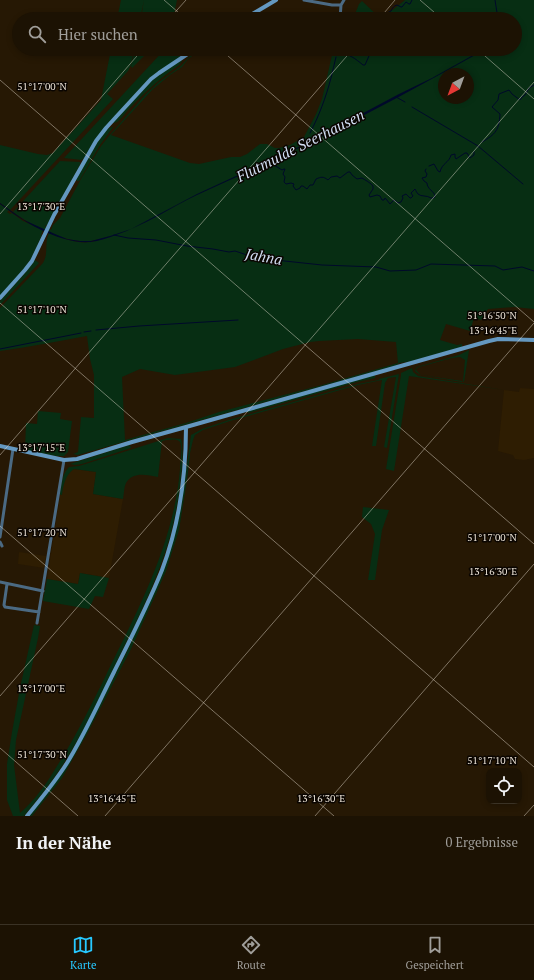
<!DOCTYPE html>
<html lang="de">
<meta charset="utf-8">
<style>
body{margin:0;font-family:"PT Serif",serif;background:#251b0d;color:#f1f3f6}
.controls{position:absolute;right:12px;bottom:12px;display:grid;overflow:hidden;border-radius:8px;box-shadow:0 2px 6px #0003}
.controls button{width:36px;height:36px;display:grid;place-items:center;padding:0;border:0;border-bottom:1px solid #3a3225;background:#1c1203;color:#f1f3f6;font:20px sans-serif}
.compass{position:absolute;left:438px;top:68px;width:36px;height:36px;border-radius:50%;background:#1c1203;box-shadow:0 2px 6px #0003;rotate:221deg}
.list{margin:0;padding:0;list-style:none}
h2{display:flex;justify-content:space-between;align-items:center;height:52px;margin:0;padding:0 16px;font-size:17px}
h2 small{font-size:13px;font-weight:400;color:#a09e9a}
.icon{flex:none;width:22px;height:22px;fill:none;stroke:currentColor;stroke-width:2;stroke-linecap:round;stroke-linejoin:round}
.map{position:relative;flex:none;width:534px;height:816px;overflow:hidden}
.search{position:absolute;background:#1c1203;box-shadow:0 2px 6px #0003;left:12px;right:12px;top:12px;height:44px;display:flex;align-items:center;gap:10px;box-sizing:border-box;padding:0 14px;border-radius:22px;color:#a09e9a;font-size:15px}
.sheet{height:108px;background:#1c1203}
nav{display:flex;justify-content:space-around;align-items:center;box-sizing:border-box;height:56px;border-top:1px solid #3a3225;background:#1c1203;font-size:11px;color:#a09e9a}
nav a{display:grid;justify-items:center;gap:2px}
nav .on{color:#27c8ff}
.map>svg:first-child{display:block}
.built{fill:#2e1d02}
.green{fill:#072e13;fill-rule:evenodd}
.water{fill:#00092a}
.lines{fill:none;stroke-linecap:round;stroke-linejoin:round}
.stream{stroke:#00092a;stroke-width:1}
.street{stroke:#4b6a83;stroke-width:3}
.secondary{stroke:#6498c0;stroke-width:4}
.ticks{fill:none;stroke:#ede4d7;stroke-width:1;stroke-opacity:0.45}
.labels{text-anchor:middle;dominant-baseline:central;stroke-width:3;stroke-linejoin:round;paint-order:stroke}
.water-label{font-size:15px;font-style:italic;fill:#d1def2;stroke:#0a0501}
.ticks-label{font-size:10px;text-anchor:middle;fill:#ede4d7;stroke:#0a0501;stroke-width:3;stroke-linejoin:round;paint-order:stroke}
</style>
<div class="map">
<svg width="534" height="816" viewBox="0 0 534 816">
<rect width="100%" height="100%" fill="#261804"/>
<!-- built -->
<path class="built" d="M520 388 534 389V388V458L524 460 515 459 513 455 498 451 504 390 519 392Z
M74 469 96 472 93 494 123 499 109 578 80 573 78 584 47 579 63 477 65 471Z
M19 552 46 556 44 568 18 564Z"/>
<!-- green -->
<path class="green" d="M121 0H144L140 19H117Z
M144 0H177L173 19H141Z
M405 0H534V309L514 307 488 309 481 320 474 318 470 331 446 324 440 340 457 345 462 344V347L414 361 399 363 397 365 88 452 78 455 73 454 78 452 81 417 94 418V375L90 359 87 336C58 341 29 347 0 351V308L43 263C49 252 44 244 49 233 62 238 76 244 91 242 97 241 104 238 110 236 104 238 97 240 91 241 66 244 32 226 13 212L60 161 80 162V165L47 226 46 225 45 226 51 230 53 225 60 218 82 177 101 146 109 136 146 94 159 82 181 66 188 58 197 51 198 49H202L188 59 182 67 170 75 153 89 111 135 190 163 199 164 231 157H240L247 154 260 144H267L275 148H279L290 145 304 137 316 114 322 99 332 55V49H334V53L337 52V49H515V19H353L359 4 362 1 381 19ZM444 74H468V98H444ZM358 339 396 342 398 363 322 385 219 412 186 423 125 440 122 377 140 369 175 375 235 367 283 349 310 342 319 341Z
M111 49H134L131 65 128 71 107 94 113 99 10 210 0 203V145L38 154 47 155 53 153 101 100Z
M135 49H151L132 68 131 66Z
M165 49H189L190 50 159 72 141 87 84 158 82 160 64 158Z
M181 60 182 61 179 65C159 79 144 93 127 111 123 116 119 122 114 123L113 122 152 80Z
M112 127H113L100 145 79 181H77L76 179 97 142 107 129Z
M0 204 9 210 7 212 10 214 12 213 23 221 43 230 41 235H42L31 259 24 269 0 296Z
M35 260 39 263 0 305V301L24 274Z
M469 350 464 382 463 381 465 360 460 357 452 358 419 367 417 368 416 370 421 375 462 381V382L421 375 416 372 415 370 417 367 459 355Z
M412 368 413 372 418 376 504 390 409 376 394 471 386 469 401 375V373Z
M399 374 387 448 384 447 396 377 388 378 385 383 376 446H372L382 380 358 385 230 421 203 430 195 435 193 440 190 453 187 480 179 530 166 571 156 594 130 651 87 734 62 778 32 816H29L48 793 97 711 128 649 154 593 181 508 191 435 202 429 229 420 358 384 379 380V379Z
M375 375V378L357 382 248 413 247 411Z
M38 411 61 413 60 419 72 421 68 452 64 456H56L25 450 26 423 37 424Z
M168 438 181 439C184 453 182 469 180 484 177 513 170 542 159 569 148 599 134 627 120 655 103 691 86 729 64 763 52 782 38 799 24 816H13L7 800V764L12 732 20 688 34 625 40 626 38 638 16 740 14 765 20 813C35 800 47 783 57 766 76 736 92 704 107 673 139 608 174 542 180 469 180 463 183 446 180 442 177 438 166 440 162 441L158 477C147 475 133 471 126 483 124 487 124 494 123 499L93 494 96 472 74 469C66 474 63 485 62 495L59 494C61 484 62 475 69 467L79 466Z
M129 445 131 447V448L82 464 75 465 70 464Z
M363 507 389 510 382 530 375 580H368L375 534 371 524 362 517Z
M80 573 109 578 103 597 95 596 89 609 43 601 47 579 78 584Z"/>
<!-- water -->
<path class="water" d="M484 49H486C427 82 368 114 307 144 271 162 234 178 197 195 170 208 145 225 116 235 108 238 99 241 90 242 59 244 24 222 0 204V203L24 220 55 234 67 239 80 241H91L110 236 131 229 197 194 307 143 399 94 432 78Z"/>
<g class="lines">
<!-- stream -->
<path class="stream" d="M495 0 498 19
M383 19 382 17 385 14 391 11C393 7 394 6 397 5L401 7H402L406 2 409 4H410L412 0
M339 53C348 53 356 59 363 65H365L372 49
M396 97 405 102
M412 107 478 146 523 184
M310 133C319 116 326 97 331 78 333 71 334 64 336 57
M482 142C496 134 499 130 500 114L492 107 498 100 499 94 509 90 512 94 520 100 522 97 525 95 529 88 534 85
M274 165 282 170 284 169H285L283 174 285 177 284 182 286 184 291 183 294 184 293 186 296 190 300 188 301 186H303L307 189 310 185H313L316 179C321 177 323 176 328 180L331 177 337 176 340 178 348 172H350L352 175 357 179 362 178C365 180 371 183 373 186V189L369 195 370 197 377 195 380 196 382 200H384L385 198 386 199 390 204 394 200 398 203 401 202 403 198 402 196 406 194 410 198H411L413 196 411 193 415 189C416 191 417 193 418 194 421 197 427 195 431 198H434L435 196C434 191 427 189 427 183L424 181 422 178 426 177 427 174 425 171 426 169
M429 166 434 164 438 171 440 172C442 163 449 163 451 155L455 154V157L456 159 465 153H467L470 158 474 155V152
M114 235 128 238 156 240 187 246 213 249 229 252 235 251 250 256 266 259 322 265 376 267 390 271 416 270 431 264 495 266 503 270 522 267 534 271
M96 330 139 326 238 320
M84 332 91 331
M0 349 81 333"/>
<!-- street -->
<path class="street" d="M304 0 332 5H341
M340 19 341 5 344 0
M335 50 336 49
M0 537 13 449
M0 542 2 546
M0 582 43 591
M7 584 4 605 5 607 39 612
M37 623 64 460"/>
<!-- secondary -->
<path class="secondary" d="M244 19 276 0
M0 298 25 270 32 261 54 215 96 141 106 128 116 117 151 79 159 73 195 49
M0 446 64 460 77 459 132 442 186 427 489 341 498 339 534 340
M27 816C41 799 55 782 67 763 85 734 99 702 114 672 131 638 148 605 162 570 179 525 186 475 186 427"/>
</g>
<!-- ticks -->
<path class="ticks" d="M164 0 186 19M420 0 442 19M169 19 186 0M379 19 395 0M220 49 534 322M477 49 534 99M0 80 534 544M0 214 143 49M0 303 534 767M0 455 353 49M0 526 334 816M0 696 534 82M0 748 78 816M105 816 534 323M315 816 534 564M524 816 534 805"/>
<g class="labels">
<!-- water labels -->
<g class="water-label">
<text transform="translate(300 145) rotate(-27)">Flutmulde Seerhausen</text>
<text transform="translate(264 256) rotate(10)">Jahna</text>
</g>
</g>
<g class="ticks-label">
<text x="42" y="90">51°17'00"N</text>
<text x="41" y="210">13°17'30"E</text>
<text x="42" y="313">51°17'10"N</text>
<text x="492" y="319">51°16'50"N</text>
<text x="493" y="334">13°16'45"E</text>
<text x="41" y="451">13°17'15"E</text>
<text x="42" y="536">51°17'20"N</text>
<text x="492" y="541">51°17'00"N</text>
<text x="493" y="575">13°16'30"E</text>
<text x="41" y="692">13°17'00"E</text>
<text x="42" y="758">51°17'30"N</text>
<text x="492" y="764">51°17'10"N</text>
<text x="112" y="802">13°16'45"E</text>
<text x="321" y="802">13°16'30"E</text>
</g>
</svg>
<div class="controls">
<button><svg class="icon" aria-label="locate" viewBox="0 0 24 24"><circle cx="12" cy="12" r="6"/><path d="M12 2v4M12 18v4M2 12h4M18 12h4"/></svg></button>
</div>
<svg class="compass" viewBox="-18 -18 36 36"><path d="M0-13l5 13h-10z" fill="#e53935"/><path d="M0 13l5-13h-10z" fill="#a09e9a"/></svg>
<div class="search"><svg class="icon" aria-label="search" viewBox="0 0 24 24"><circle cx="10" cy="10" r="6"/><path d="M15 15l6 6"/></svg>Hier suchen</div>
</div>
<section class="sheet">
<h2>In der Nähe<small>0 Ergebnisse</small></h2>
<ul class="list">
</ul>
</section>
<nav>
<a class="on"><svg class="icon" aria-label="map" viewBox="0 0 24 24"><path d="M3 6l6-2 6 2 6-2v14l-6 2-6-2-6 2zM9 4v14M15 6v14"/></svg>Karte</a>
<a><svg class="icon" aria-label="directions" viewBox="0 0 24 24"><path d="M12 3l9 9-9 9-9-9zM9 14v-3h6M13 9l2 2-2 2"/></svg>Route</a>
<a><svg class="icon" aria-label="saved" viewBox="0 0 24 24"><path d="M7 4h10v16l-5-4-5 4z"/></svg>Gespeichert</a>
</nav>
